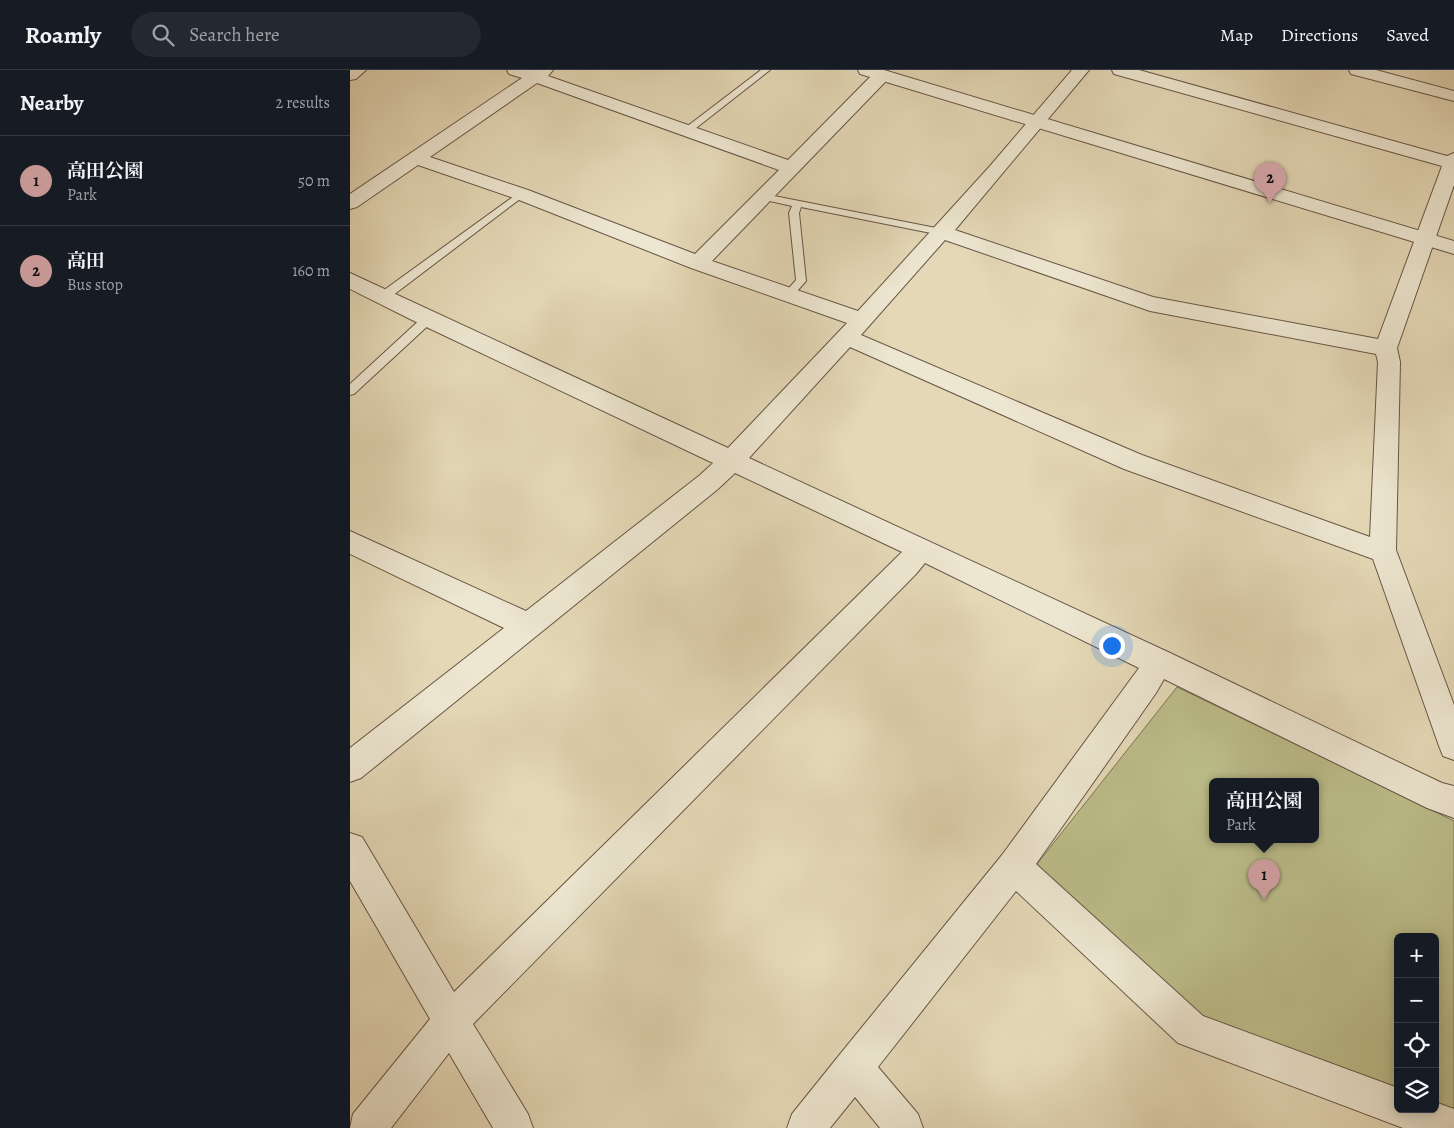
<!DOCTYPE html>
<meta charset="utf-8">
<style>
body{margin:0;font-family:Alegreya,"Noto Serif JP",serif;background:#242831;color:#f1f3f6}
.controls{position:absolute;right:15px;bottom:15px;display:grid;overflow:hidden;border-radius:8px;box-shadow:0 2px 12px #0003}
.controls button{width:45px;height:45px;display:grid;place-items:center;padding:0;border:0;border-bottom:1px solid #363941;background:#171b24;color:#f1f3f6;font:25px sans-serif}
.you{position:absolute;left:761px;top:575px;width:18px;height:18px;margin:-12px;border:4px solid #fff;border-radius:50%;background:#1a73e8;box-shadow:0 0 0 8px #1a73e833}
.badge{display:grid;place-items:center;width:32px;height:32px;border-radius:50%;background:#c59692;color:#111;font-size:16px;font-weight:700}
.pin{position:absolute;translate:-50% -41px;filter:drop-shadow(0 1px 2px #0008)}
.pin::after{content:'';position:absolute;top:26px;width:18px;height:15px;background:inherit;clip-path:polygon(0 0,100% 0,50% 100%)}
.popup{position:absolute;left:859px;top:708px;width:110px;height:65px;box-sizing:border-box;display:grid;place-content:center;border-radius:8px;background:#171b24;filter:drop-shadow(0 1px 4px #0005);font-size:16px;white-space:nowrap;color:#9ea1a6}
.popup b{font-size:19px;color:#f1f3f6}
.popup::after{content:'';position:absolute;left:50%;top:100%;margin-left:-10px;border:10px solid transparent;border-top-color:#171b24}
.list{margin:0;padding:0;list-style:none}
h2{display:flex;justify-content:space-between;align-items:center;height:65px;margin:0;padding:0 20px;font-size:21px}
h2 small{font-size:16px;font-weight:400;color:#9ea1a6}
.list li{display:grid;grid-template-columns:32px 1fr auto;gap:15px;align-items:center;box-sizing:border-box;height:90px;padding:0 20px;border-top:1px solid #363941}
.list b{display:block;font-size:19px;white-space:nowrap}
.list p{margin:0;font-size:16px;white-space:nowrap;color:#9ea1a6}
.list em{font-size:16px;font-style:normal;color:#9ea1a6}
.icon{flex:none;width:28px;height:28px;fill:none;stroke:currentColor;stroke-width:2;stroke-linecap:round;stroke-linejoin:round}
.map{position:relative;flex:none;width:1104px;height:1058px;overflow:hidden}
header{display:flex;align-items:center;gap:30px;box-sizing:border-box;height:70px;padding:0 25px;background:#171b24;border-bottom:1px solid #363941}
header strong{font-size:24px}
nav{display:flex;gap:28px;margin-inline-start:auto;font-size:18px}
.search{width:350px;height:45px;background:#242831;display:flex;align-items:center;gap:12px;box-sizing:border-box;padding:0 18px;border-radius:28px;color:#9ea1a6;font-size:19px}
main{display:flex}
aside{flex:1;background:#171b24}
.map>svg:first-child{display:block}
.green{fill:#bbbc89;stroke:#7d7455;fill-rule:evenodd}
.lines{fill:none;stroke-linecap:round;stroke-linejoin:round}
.service-casing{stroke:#685646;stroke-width:2}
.minor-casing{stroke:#685646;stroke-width:2}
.tertiary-casing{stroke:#685646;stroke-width:2}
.service{fill:#ede6d0;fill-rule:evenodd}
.minor{fill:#ede6d0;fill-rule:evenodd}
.tertiary{fill:#ede6d0;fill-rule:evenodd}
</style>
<header>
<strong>Roamly</strong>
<div class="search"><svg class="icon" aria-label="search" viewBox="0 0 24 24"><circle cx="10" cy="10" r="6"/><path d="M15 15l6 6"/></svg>Search here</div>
<nav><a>Map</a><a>Directions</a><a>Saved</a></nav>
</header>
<main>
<aside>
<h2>Nearby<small>2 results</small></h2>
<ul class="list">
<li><span class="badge">1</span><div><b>高田公園</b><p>Park</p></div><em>50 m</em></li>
<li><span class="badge">2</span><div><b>高田</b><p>Bus stop</p></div><em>160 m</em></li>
</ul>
</aside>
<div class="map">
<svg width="1104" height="1058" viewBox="0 0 1104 1058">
<rect width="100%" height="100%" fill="#e4d8b6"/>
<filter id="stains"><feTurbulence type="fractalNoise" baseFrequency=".004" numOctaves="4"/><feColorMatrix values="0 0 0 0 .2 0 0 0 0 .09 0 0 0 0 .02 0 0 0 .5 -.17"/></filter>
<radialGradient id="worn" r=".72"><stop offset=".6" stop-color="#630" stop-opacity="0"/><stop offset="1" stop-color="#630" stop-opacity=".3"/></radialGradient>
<!-- green -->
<path class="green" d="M827 617 1104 751V1042L1085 1035V867H1048V1022L843 948 687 794ZM863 711H965V769H863Z"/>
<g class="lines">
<!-- service casing -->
<g class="service-casing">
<path id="service" d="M411 0H420L341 62H335V58Z
M171 121 174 122V126L38 229H30L29 226 30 223Z
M414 124 591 159 596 162 591 165 451 137 449 143 456 211 442 227 438 229 433 225 446 210 439 143 442 136 411 129V125Z
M78 245 82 246 83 249 82 252 4 324 0 325V314L74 246Z"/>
</g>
<!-- minor casing -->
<g class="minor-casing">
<path id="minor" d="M0 0H16L6 9 0 10Z
M157 0H203L198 6 438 90 526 1H538L540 5 538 9 362 191 508 241 640 96 722 0H739L605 160 803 227 1028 269 1092 96 764 4 762 0H789L1097 86 1104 83V115L1047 278 1050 292 1046 480 1104 635V690L1093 686 1089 676 1023 489 774 399 500 277 399 388 818 582 1092 713 1104 716V748L1077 738 814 609 806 623 686 794 853 946 1048 1018V1039H1085V1032L1104 1039V1058H1053L828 973 666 821 528 997 568 1044 573 1058H530L505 1027 480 1058H437L442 1044 491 983 652 785 789 598 575 493 566 504 123 954 178 1044 183 1058H143L99 983 41 1058H0L3 1044 80 949 0 811V763L12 767 104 922 552 482 385 403 368 419 11 708 0 712V678L154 558 0 484V461L176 541 350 405 363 393 70 254 0 219V203L378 378 497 253 341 198 164 128 68 95 7 137 0 139V124L172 8 159 4ZM187 13 429 100 345 184 178 120 80 87ZM595 170 800 241 1026 284 1028 292 1020 467 792 385 511 265Z
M999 0H1026L1104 21V31L1001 4Z"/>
</g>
<!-- tertiary casing -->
<g class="tertiary-casing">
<path id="tertiary" d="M508 0H534L1104 171V184L510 4Z"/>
</g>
<!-- service -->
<use href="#service" class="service"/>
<!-- minor -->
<use href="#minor" class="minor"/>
<!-- tertiary -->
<use href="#tertiary" class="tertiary"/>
</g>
<rect width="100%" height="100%" filter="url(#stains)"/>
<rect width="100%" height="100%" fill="url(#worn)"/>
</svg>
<div class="controls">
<button>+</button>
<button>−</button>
<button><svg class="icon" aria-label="locate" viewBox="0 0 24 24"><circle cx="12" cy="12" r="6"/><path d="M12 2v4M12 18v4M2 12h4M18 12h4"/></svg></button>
<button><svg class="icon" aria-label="layers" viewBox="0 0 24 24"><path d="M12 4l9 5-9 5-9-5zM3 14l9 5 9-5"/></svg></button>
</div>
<div class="you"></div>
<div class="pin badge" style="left:914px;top:830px">1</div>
<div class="popup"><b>高田公園</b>Park</div>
<div class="pin badge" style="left:920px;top:133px">2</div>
</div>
</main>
